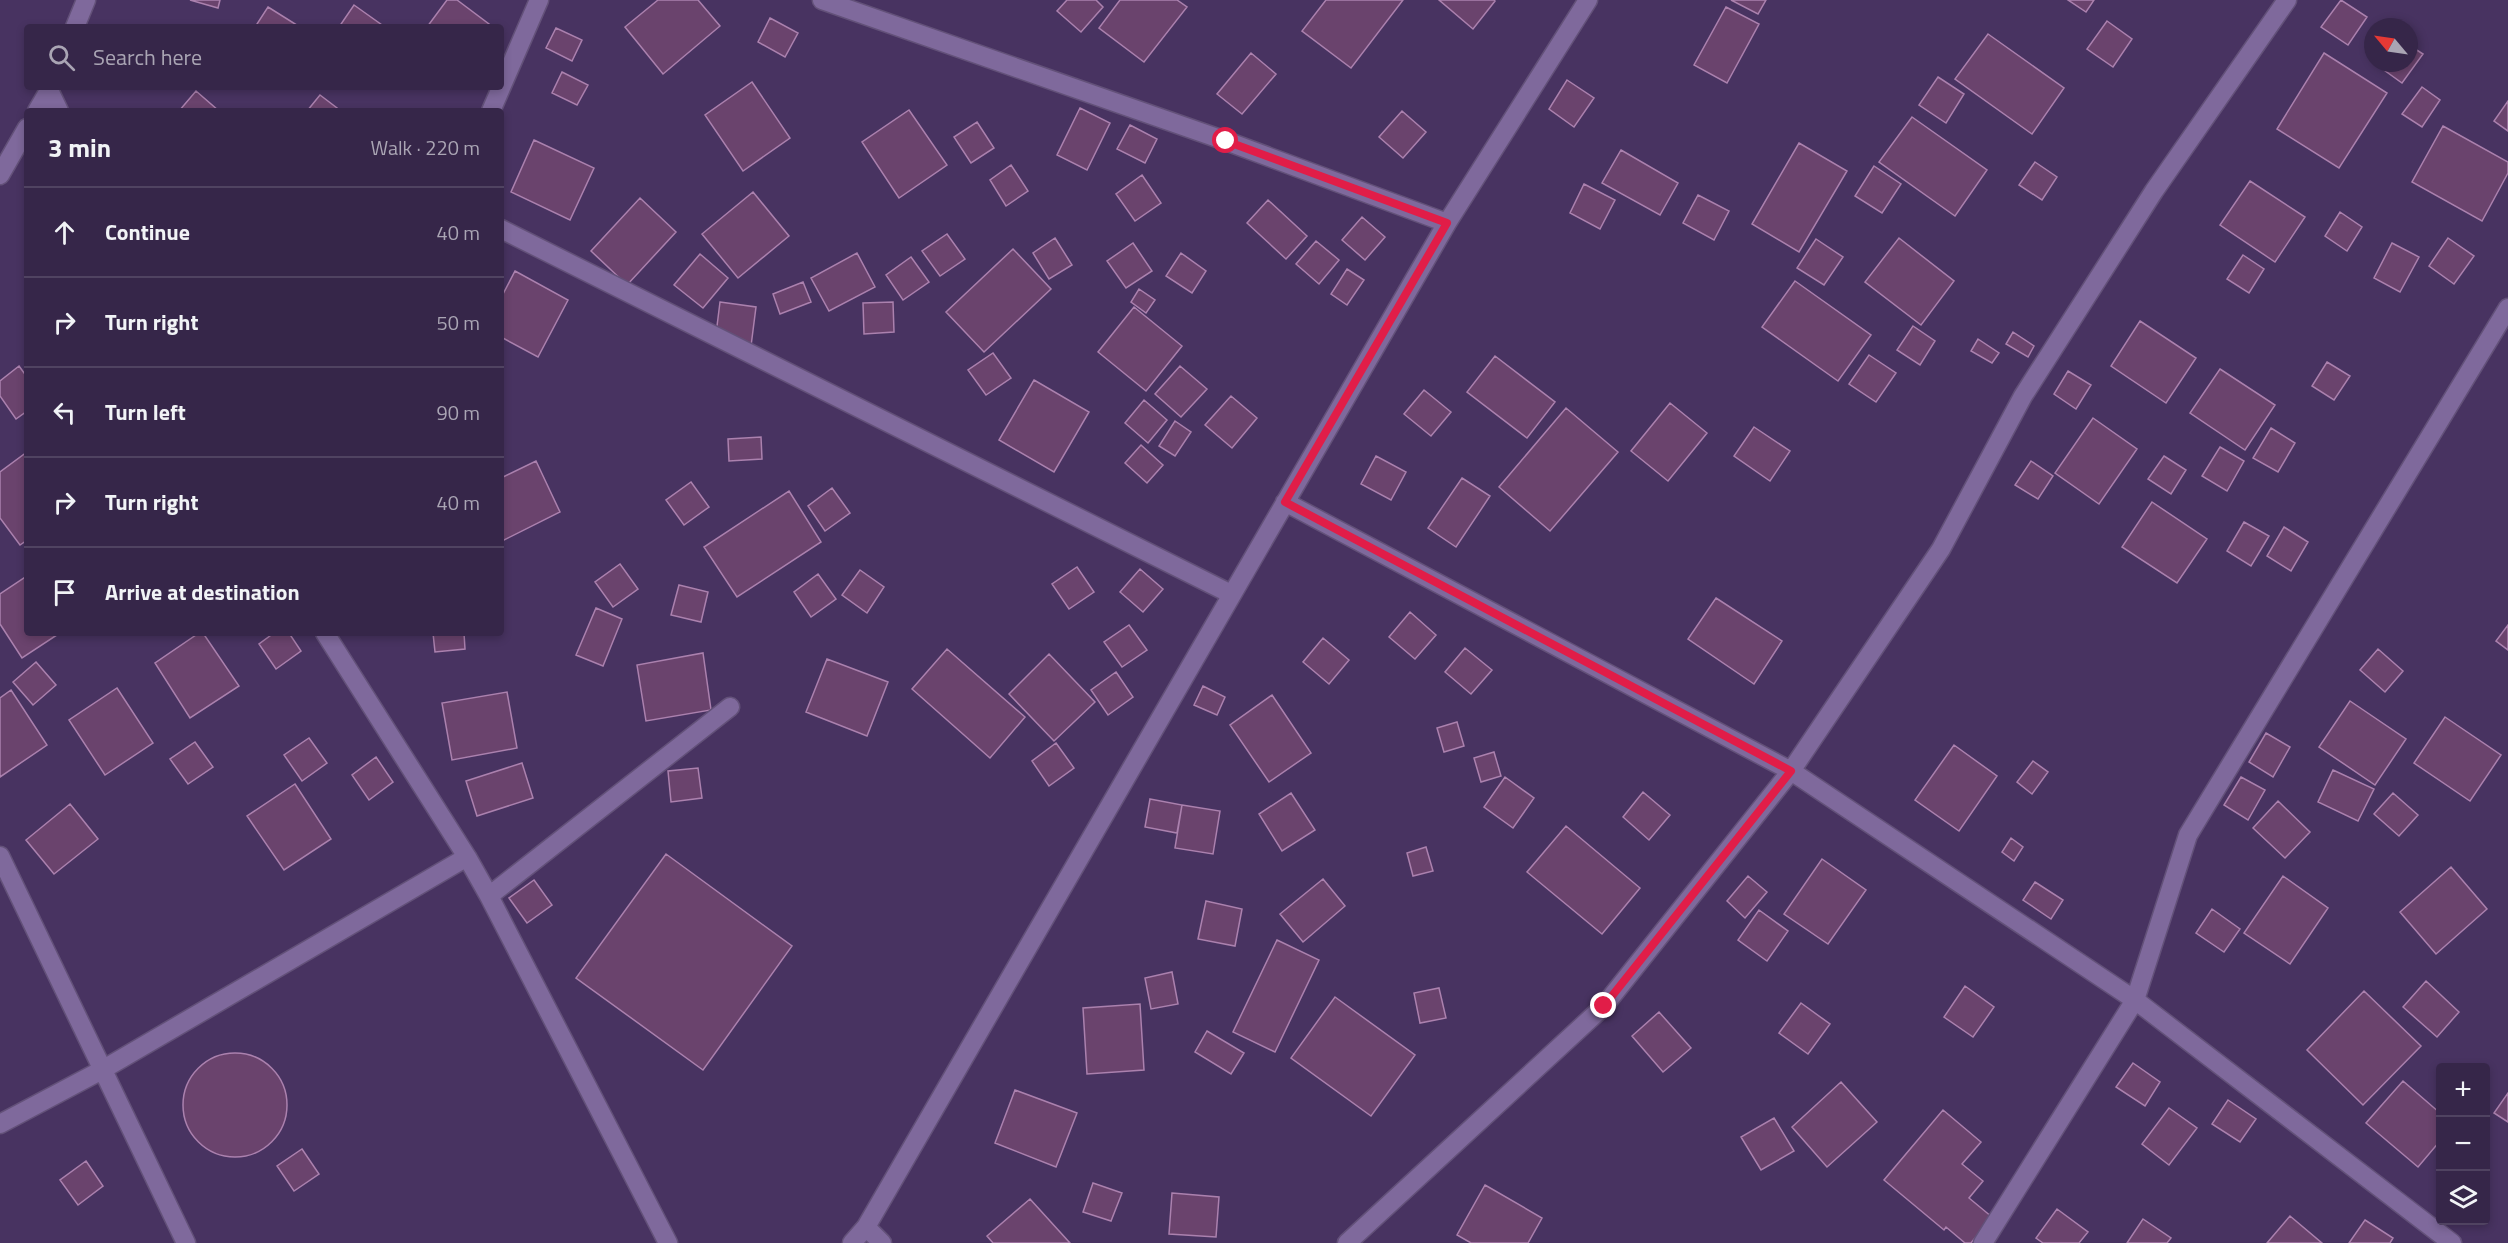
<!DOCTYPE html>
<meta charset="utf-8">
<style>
body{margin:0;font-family:"Titillium Web",sans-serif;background:#3d2e50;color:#f1f3f6}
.controls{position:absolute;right:18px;bottom:18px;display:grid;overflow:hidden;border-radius:6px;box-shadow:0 3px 9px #0003}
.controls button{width:54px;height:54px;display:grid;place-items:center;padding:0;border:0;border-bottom:2px solid #504361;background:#362649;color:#f1f3f6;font:30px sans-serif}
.compass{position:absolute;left:2364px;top:18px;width:54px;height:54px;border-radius:50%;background:#362649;box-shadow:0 3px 9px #0003;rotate:299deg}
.stop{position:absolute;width:18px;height:18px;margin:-14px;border:4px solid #e11d48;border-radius:50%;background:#fff}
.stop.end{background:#e11d48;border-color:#fff;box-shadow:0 2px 6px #0008}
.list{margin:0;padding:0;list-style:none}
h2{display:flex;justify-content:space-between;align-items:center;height:78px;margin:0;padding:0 24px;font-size:26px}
h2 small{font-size:20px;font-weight:400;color:#aaa5b4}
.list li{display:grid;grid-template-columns:39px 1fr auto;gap:18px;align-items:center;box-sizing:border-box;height:90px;padding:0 24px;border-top:2px solid #504361}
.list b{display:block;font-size:22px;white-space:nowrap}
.list em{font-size:20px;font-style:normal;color:#aaa5b4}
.icon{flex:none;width:33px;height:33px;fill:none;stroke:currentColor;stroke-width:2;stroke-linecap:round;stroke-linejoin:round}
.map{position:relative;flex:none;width:2508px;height:1243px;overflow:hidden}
.search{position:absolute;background:#362649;box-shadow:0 3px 9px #0003;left:24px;top:24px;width:480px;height:66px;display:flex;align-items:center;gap:15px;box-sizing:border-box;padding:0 21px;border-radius:6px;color:#aaa5b4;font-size:22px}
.panel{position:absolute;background:#362649;box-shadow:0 3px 9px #0003;left:24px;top:108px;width:480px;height:528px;border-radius:6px}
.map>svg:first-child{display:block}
.building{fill:#6a436d;stroke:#ab81ae;stroke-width:1.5}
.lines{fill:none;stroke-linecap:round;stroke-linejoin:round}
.minor-casing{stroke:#635179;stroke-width:21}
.minor{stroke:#7f699c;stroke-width:18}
.route{stroke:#e11d48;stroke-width:8}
</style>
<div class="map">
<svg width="2508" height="1243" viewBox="0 0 2508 1243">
<rect width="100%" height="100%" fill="#483361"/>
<!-- building -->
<path class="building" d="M190 0H220L218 8Z
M447 0H457L493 27H427Z
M658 0H698L720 26 663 74 625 27Z
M1067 0H1096L1103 7 1081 32 1057 11Z
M1120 0H1177L1187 7 1144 62 1099 28Z
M1326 0H1403L1351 68 1302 31Z
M1439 0H1494L1495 1 1473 29Z
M1731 0H1766L1758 14Z
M2068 0H2094L2086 12Z
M2341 0 2367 17 2348 45 2321 27Z
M354 5 382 25 381 27H339Z
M268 7 300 27H255Z
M1726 7 1759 24 1727 83 1694 65Z
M770 18 798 33 785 57 758 42Z
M2107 21 2132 39 2113 67 2087 49Z
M556 28 582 40 572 61 546 48Z
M1988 34 2064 88 2032 134 1955 79Z
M2409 45 2423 54 2402 83 2377 65 2378 63H2409Z
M1251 53 1276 74 1242 114 1217 94Z
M2324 53 2387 93 2339 168 2277 129Z
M562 72 588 85 577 105 552 93Z
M1938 77 1964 94 1946 123 1919 105Z
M1567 80 1594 98 1574 127 1549 109Z
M752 82 790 138 743 171 705 115Z
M2422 87 2440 100 2422 127 2402 114Z
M196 91 219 111H179Z
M320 95 341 111H307Z
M2508 101V131L2494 121Z
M1080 108 1110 123 1087 170 1057 155Z
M909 110 947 165 899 198 862 142Z
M1402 111 1426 132 1403 158 1379 137Z
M1912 117 1987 170 1955 216 1879 162Z
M977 122 994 148 971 163 954 137Z
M1130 125 1157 139 1145 163 1117 149Z
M2443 126 2508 162V173L2482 221 2412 182Z
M534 140 594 168 570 220 511 192Z
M1799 143 1847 171 1799 252 1752 224Z
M1621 150 1678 183 1660 215 1602 183Z
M2035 162 2057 177 2042 200 2019 185Z
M1011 165 1028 191 1006 206 990 180Z
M1874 166 1901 184 1882 213 1855 196Z
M1142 175 1161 203 1135 221 1116 194Z
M2250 181 2305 217 2275 262 2220 225Z
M1584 184 1615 200 1600 229 1570 213Z
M753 192 789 236 738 278 702 234Z
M1698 195 1729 211 1714 240 1683 223Z
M640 198 676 232 627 285 591 251Z
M1268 200 1307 236 1286 259 1247 223Z
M2340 212 2362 227 2347 251 2325 236Z
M1362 217 1385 237 1365 260 1342 240Z
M947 234 965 259 940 276 922 251Z
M1055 238 1072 265 1049 279 1033 253Z
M1899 238 1954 281 1921 325 1865 282Z
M2448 238 2474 256 2454 284 2429 266Z
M1816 239 1843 257 1824 285 1797 268Z
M1316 241 1339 260 1319 284 1296 264Z
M1133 243 1152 271 1126 288 1107 261Z
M2392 243 2419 257 2400 292 2374 278Z
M1013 249 1051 289 984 352 946 312Z
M857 253 875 287 829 311 811 278Z
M1181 253 1206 271 1192 293 1166 276Z
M700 254 728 278 703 308 674 285Z
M2243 255 2264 269 2249 293 2227 279Z
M911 257 929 282 903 300 886 275Z
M1347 269 1364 280 1347 305 1331 294Z
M515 271 568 300 538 357 501 337V298Z
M1795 281 1871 335 1838 381 1762 327Z
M803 282 811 302 780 314 773 294Z
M1139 289 1155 300 1146 313 1131 302Z
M720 302 756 307 751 346 715 342Z
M893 302 894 332 864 334 863 303Z
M1134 307 1182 346 1146 391 1098 352Z
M2140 321 2196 358 2166 403 2111 366Z
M1913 326 1935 341 1920 365 1897 350Z
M2013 332 2034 346 2028 357 2006 344Z
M1978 339 1999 353 1992 363 1971 351Z
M993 353 1011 378 986 395 968 370Z
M1869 355 1896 373 1876 402 1849 384Z
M1495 356 1555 402 1527 438 1467 392Z
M2327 362 2350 376 2334 400 2312 386Z
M19 366 27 377V411L16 419 0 396V381Z
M1180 366 1207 389 1181 417 1155 394Z
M2220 369 2275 405 2245 450 2190 413Z
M2068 371 2091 385 2076 409 2054 394Z
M1034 380 1089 412 1054 472 999 440Z
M1424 390 1451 412 1431 436 1404 414Z
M1231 396 1257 418 1232 448 1205 425Z
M1144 400 1167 420 1148 443 1125 423Z
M1670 403 1707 433 1668 481 1631 451Z
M1566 408 1618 452 1550 531 1499 487Z
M2093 418 2137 449 2099 504 2055 473Z
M1175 421 1191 432 1175 456 1159 446Z
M1754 427 1790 451 1770 481 1734 456Z
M2271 428 2295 443 2278 472 2253 458Z
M761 437 762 459 729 461 728 439Z
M1141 445 1163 465 1147 483 1125 463Z
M2220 447 2244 461 2227 491 2202 476Z
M27 452V540L20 545 0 518V472Z
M1376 456 1406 472 1391 500 1361 484Z
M2164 456 2186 470 2171 494 2148 479Z
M536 461 560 512 502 541 501 478Z
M2031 461 2053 476 2038 499 2015 485Z
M1462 478 1490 496 1456 547 1428 528Z
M691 482 709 507 684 525 666 500Z
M832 488 850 513 825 531 808 506Z
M789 491 821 542 737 597 704 547Z
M2152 502 2207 539 2177 583 2122 547Z
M2244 522 2269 536 2251 566 2227 551Z
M2284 527 2308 542 2291 571 2267 556Z
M620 564 638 589 613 607 595 582Z
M1077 567 1094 592 1069 609 1052 584Z
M1140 569 1163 589 1143 612 1120 592Z
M860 570 884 587 867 613 842 595Z
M818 574 836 599 811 617 794 592Z
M27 576V633H60L22 658 0 624V594Z
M679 585 708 592 701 622 671 615Z
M1716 598 1782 641 1754 684 1688 639Z
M596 608 622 619 603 666 576 655Z
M1410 612 1436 635 1415 659 1389 637Z
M1129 625 1147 650 1122 667 1104 642Z
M2508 625V650L2496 641Z
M199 633H203L239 686 190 718 155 663Z
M274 633H289L301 651 276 669 259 644Z
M433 633H464L465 649 435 652Z
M1323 638 1349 660 1329 684 1303 662Z
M1465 648 1492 670 1471 694 1445 672Z
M947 649 1025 717 990 758 912 689Z
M2378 649 2403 671 2385 692 2360 670Z
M703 653 711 710 646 721 637 665Z
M1049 654 1095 702 1054 741 1009 694Z
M827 659 888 682 867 736 806 712Z
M36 662 56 685 33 705 13 682Z
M1116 672 1133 697 1108 715 1091 690Z
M1203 686 1225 697 1217 715 1194 705Z
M117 688 153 743 105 775 69 720Z
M11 690 47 745 0 777V698Z
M507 692 517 748 452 760 442 703Z
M1272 695 1311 753 1269 782 1230 725Z
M2350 701 2406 739 2375 785 2319 747Z
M2445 717 2501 755 2470 801 2414 763Z
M1457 722 1464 746 1444 752 1437 728Z
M2266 733 2290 747 2273 777 2249 762Z
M309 738 327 763 302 781 284 755Z
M195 742 213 767 188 784 170 759Z
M1056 743 1074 768 1049 786 1032 761Z
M1954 745 1997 776 1959 831 1915 800Z
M1494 752 1501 776 1481 782 1474 758Z
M376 757 393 782 369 800 352 775Z
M2033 761 2048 772 2032 794 2017 782Z
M522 763 533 798 477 816 466 781Z
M698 768 702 798 671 802 668 771Z
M2333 770 2374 789 2358 821 2318 802Z
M1505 777 1534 798 1513 828 1484 807Z
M2241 777 2265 790 2248 820 2224 805Z
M295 784 331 839 284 870 247 816Z
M1643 792 1670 815 1649 840 1623 817Z
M1291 793 1315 830 1282 851 1259 814Z
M2393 793 2418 815 2399 836 2374 814Z
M1150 799 1182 805 1177 833 1145 827Z
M2278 801 2310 832 2285 858 2253 828Z
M70 804 98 839 54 874 26 840Z
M1182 805 1220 811 1213 854 1175 848Z
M1566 826 1640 888 1602 934 1527 872Z
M2011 838 2023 847 2014 861 2002 852Z
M1426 847 1433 871 1413 876 1407 853Z
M666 854 792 946 703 1070 576 978Z
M1822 859 1866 890 1828 944 1784 914Z
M2451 867 2487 909 2436 954 2400 912Z
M1748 876 1767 892 1745 918 1727 901Z
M2283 876 2328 908 2290 964 2244 933Z
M1323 879 1345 906 1303 942 1280 914Z
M534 880 552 905 527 923 509 898Z
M2035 882 2063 900 2051 919 2023 900Z
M1206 901 1242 909 1235 946 1198 939Z
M2212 909 2240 929 2224 952 2196 933Z
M1759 910 1788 931 1767 961 1738 940Z
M1277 940 1319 960 1275 1052 1233 1032Z
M1172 972 1178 1004 1151 1009 1145 978Z
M2426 981 2459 1012 2437 1037 2403 1007Z
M1965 986 1994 1007 1973 1037 1944 1017Z
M1439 988 1446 1018 1420 1023 1414 993Z
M2364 991 2421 1046 2363 1105 2307 1050Z
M1335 997 1415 1055 1371 1116 1291 1058Z
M1801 1003 1830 1024 1808 1054 1779 1033Z
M1140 1004 1144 1070 1087 1074 1083 1008Z
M1659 1012 1691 1048 1663 1072 1632 1036Z
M1207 1031 1244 1053 1231 1074 1195 1052Z
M183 1105a52 52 0 1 1 104 0a52 52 0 1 1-104 0Z
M2133 1063 2160 1082 2145 1106 2116 1087Z
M2403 1081 2440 1113V1141L2418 1167 2366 1123Z
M1841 1082 1877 1122 1827 1167 1792 1127Z
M1015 1090 1077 1113 1056 1167 995 1143Z
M2508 1093V1122L2494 1113Z
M2228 1100 2256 1119 2240 1142 2212 1124Z
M2169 1108 2197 1128 2169 1165 2142 1144Z
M1943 1110 1981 1142 1962 1164 1983 1181 1969 1198 1992 1217 1971 1243H1965L1946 1227 1944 1230 1884 1180Z
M1774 1118 1794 1151 1761 1170 1741 1137Z
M302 1149 319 1174 294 1191 277 1166Z
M86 1161 103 1186 78 1205 60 1180Z
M1093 1183 1122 1193 1111 1221 1083 1212Z
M1485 1185 1542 1218 1528 1243H1471L1457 1235Z
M1172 1193 1219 1197 1216 1237 1169 1234Z
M1030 1199 1070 1243H993L987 1236Z
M2057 1209 2088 1232 2079 1243H2043L2036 1238Z
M2290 1216 2322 1243H2267Z
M2143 1219 2171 1238 2167 1243H2127Z
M2365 1220 2393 1238 2390 1243H2349Z"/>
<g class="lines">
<!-- minor casing -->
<g class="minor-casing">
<path id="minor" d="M822 0 1226 141 1447 223
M75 27 86 0
M49 90 59 111
M37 111 51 87
M491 111 539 0
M0 175 27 128
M501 229 1231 594
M1285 502 1791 771 2135 1000 2452 1243
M325 633 467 857 489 896 668 1243
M0 856 186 1243
M489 896 730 707
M0 1124 102 1070 467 857
M866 1227 882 1243
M852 1243 866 1227 1447 223 1588 0
M1347 1243 1604 1006 1791 771 1941 549 2023 396 2154 191 2287 0
M1983 1243 2135 1000 2188 835 2508 308"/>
</g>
<!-- minor -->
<use href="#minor" class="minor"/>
</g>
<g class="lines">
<!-- route -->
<path class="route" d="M1226 141 1447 223 1285 502 1791 771 1604 1006"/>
</g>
</svg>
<div class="controls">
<button>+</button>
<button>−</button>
<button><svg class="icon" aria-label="layers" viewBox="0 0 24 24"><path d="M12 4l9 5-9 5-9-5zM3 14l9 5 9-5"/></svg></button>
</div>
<svg class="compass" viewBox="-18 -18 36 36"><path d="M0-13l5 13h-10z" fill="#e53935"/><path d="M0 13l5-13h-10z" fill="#aaa5b4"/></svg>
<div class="stop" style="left:1226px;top:141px"></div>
<div class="stop end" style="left:1604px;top:1006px"></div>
<div class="search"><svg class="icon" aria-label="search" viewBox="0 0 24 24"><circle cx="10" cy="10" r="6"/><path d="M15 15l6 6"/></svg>Search here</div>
<section class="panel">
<h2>3 min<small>Walk · 220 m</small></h2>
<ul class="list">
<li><svg class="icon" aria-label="ahead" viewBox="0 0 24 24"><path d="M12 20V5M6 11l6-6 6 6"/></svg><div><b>Continue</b></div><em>40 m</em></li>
<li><svg class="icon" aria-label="right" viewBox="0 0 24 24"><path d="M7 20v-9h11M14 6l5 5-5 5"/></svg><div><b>Turn right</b></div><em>50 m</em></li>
<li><svg class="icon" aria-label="left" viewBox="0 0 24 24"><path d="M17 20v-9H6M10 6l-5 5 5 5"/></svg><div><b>Turn left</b></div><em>90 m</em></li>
<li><svg class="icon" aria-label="right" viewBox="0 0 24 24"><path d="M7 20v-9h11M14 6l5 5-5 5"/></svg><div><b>Turn right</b></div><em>40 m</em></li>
<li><svg class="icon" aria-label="arrive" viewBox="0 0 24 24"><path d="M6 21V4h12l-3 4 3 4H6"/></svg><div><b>Arrive at destination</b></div></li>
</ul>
</section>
</div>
